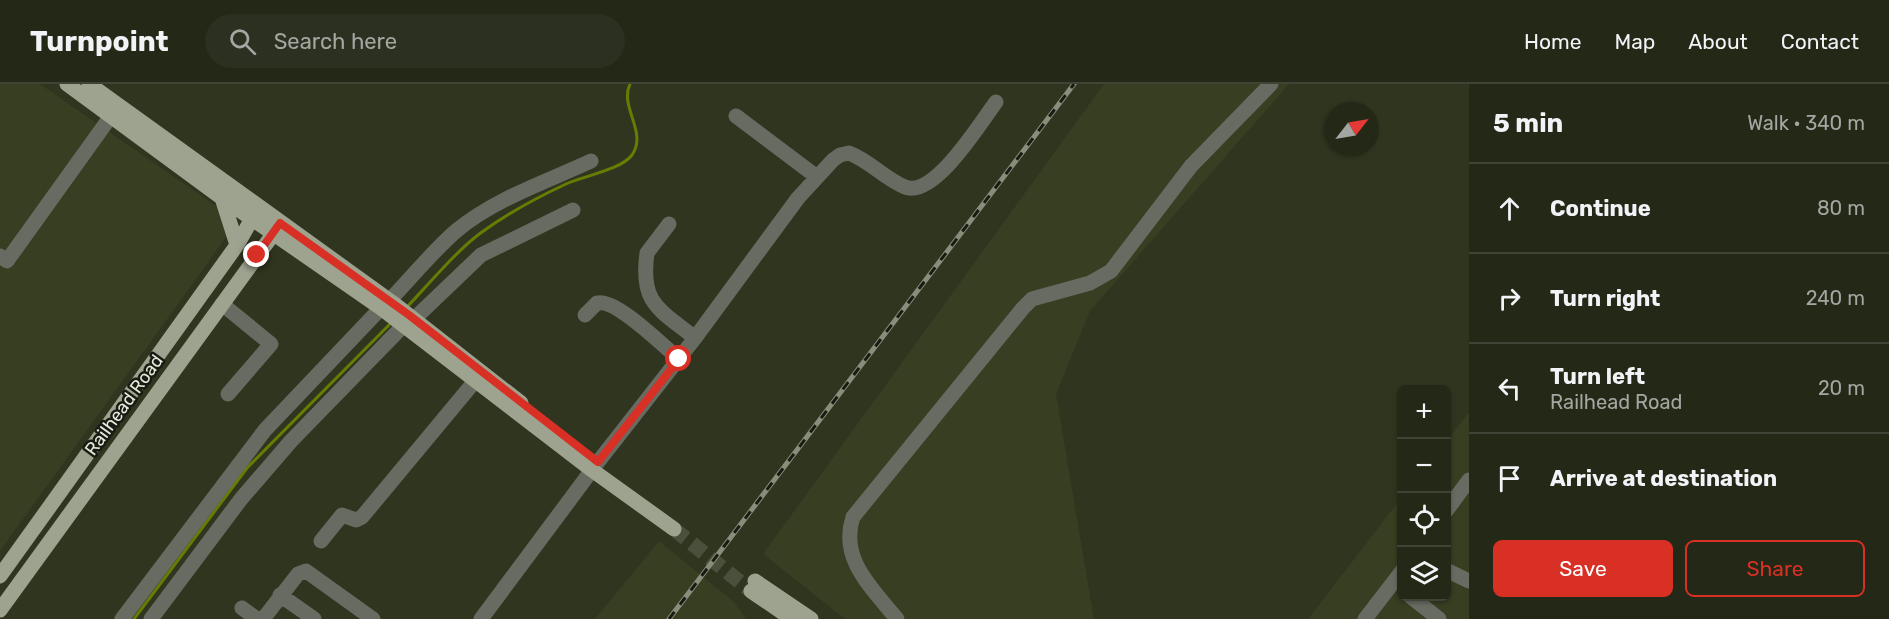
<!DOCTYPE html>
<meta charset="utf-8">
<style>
body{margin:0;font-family:Rubik,sans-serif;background:#2b3020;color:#f1f3f6}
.controls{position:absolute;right:18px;bottom:18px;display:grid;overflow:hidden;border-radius:9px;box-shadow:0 2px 4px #0004}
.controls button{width:54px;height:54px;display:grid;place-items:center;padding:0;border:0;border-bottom:2px solid #404436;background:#232817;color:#f1f3f6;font:30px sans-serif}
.compass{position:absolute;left:1325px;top:18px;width:54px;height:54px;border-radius:50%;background:#232817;box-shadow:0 2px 4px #0004;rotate:59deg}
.stop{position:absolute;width:18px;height:18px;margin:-14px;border:4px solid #d93025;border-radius:50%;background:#fff}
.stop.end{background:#d93025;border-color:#fff;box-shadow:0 2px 6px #0008}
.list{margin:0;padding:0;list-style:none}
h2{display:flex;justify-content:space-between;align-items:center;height:78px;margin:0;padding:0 24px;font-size:26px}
h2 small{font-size:20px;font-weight:400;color:#a3a6a1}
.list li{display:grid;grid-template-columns:39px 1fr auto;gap:18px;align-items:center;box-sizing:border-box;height:90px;padding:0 24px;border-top:2px solid #404436}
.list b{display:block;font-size:22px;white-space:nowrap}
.list p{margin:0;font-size:20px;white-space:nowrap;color:#a3a6a1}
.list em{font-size:20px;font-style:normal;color:#a3a6a1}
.actions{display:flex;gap:12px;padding:18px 24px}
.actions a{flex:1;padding:14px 0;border:2px solid #d93025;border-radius:9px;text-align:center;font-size:21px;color:#d93025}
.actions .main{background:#d93025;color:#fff}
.icon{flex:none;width:33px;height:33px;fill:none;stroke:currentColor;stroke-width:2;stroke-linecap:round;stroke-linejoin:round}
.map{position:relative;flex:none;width:1469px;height:535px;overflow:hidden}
header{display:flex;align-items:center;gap:36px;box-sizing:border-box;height:84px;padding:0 30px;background:#232817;border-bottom:2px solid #404436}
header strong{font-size:28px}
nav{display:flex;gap:33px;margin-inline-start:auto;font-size:21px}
.search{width:420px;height:54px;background:#2b3020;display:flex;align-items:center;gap:15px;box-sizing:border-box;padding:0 21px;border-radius:33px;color:#a3a6a1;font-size:22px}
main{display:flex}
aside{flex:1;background:#232817}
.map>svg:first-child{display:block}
.built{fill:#373e22}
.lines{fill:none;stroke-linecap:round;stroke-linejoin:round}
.stream{stroke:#687c04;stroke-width:3}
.major-tunnel{stroke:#4a503c;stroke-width:15;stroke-dasharray:15 8;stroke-linecap:butt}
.minor{stroke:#686b61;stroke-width:15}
.major{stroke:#9da38e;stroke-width:15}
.rail-casing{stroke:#898e7c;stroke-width:5}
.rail{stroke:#181b12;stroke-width:3;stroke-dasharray:9;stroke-linecap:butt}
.route{stroke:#d93025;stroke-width:8}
.labels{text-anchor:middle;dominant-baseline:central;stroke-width:5;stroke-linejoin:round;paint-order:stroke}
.street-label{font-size:18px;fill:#e6eadd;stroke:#181b12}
</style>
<header>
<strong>Turnpoint</strong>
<div class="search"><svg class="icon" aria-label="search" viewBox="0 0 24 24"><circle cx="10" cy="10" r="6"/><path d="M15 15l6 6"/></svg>Search here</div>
<nav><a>Home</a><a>Map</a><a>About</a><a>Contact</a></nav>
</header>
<main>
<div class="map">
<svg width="1469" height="535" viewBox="0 0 1469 535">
<rect width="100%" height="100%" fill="#2f351f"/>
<!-- built -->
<path class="built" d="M0 0H40L219 124 227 152 0 467Z
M1104 0H1289L1090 227 1056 310 1094 535H845L763 470Z
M1469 328V535H1308L1401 414 1402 512H1446L1447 357Z
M659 457 734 518 746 535H595Z"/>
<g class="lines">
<!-- stream -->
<path class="stream" d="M407 223C428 201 459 164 482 148 507 130 538 113 566 100 583 92 621 86 632 71 648 48 619 23 630 0
M134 535 247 384 392 238"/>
<!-- major-tunnel -->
<path class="major-tunnel" d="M674 445 751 507"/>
<!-- minor -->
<path class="minor" d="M736 32 817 93
M669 140 647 169C640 220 659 225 695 254
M0 172 7 177 111 32
M389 217C411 194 432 168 456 147 494 115 546 98 591 77
M222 220 271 260 228 310
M585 231 597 219C616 214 663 262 679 275
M414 235 481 171 573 126
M598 378 695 254 798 114 833 76 840 71 849 69C870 77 885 95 905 103 934 115 981 38 996 18
M1446 427 1469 396
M321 457 342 431 356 436 362 433 475 297
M1446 486 1469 497
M280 511 314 535
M1410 512 1439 535
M242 524 257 535
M122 535 265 346 381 224
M151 535 241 415 291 357 403 242
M263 535 298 490 306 487 373 535
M481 535 592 386
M897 535C872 504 839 475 853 433L1023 224 1032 215 1090 199 1111 187 1191 82 1271 0
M1365 535 1402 487"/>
<!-- major -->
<path class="major" d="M67 0 222 114 381 224 592 386 674 445
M89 0 393 219 521 319
M222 114 237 161
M0 492 237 161 257 126
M755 497 811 535
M751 507 792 535
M0 526 279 142"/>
<!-- rail casing -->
<g class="rail-casing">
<path id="rail" d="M669 535 1074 0"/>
</g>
<!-- rail -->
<use href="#rail" class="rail"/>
</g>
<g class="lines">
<!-- route -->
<path class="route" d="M257 171 280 139 409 231 598 378 679 275"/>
</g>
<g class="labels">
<!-- street labels -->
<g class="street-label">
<text transform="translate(124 321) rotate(-54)">Railhead Road</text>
</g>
</g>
</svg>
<div class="controls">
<button>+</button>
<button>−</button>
<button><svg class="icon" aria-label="locate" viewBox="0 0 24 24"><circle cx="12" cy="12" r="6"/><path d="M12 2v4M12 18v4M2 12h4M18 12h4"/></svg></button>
<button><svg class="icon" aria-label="layers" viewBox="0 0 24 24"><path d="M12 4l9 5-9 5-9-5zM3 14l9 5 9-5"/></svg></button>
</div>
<svg class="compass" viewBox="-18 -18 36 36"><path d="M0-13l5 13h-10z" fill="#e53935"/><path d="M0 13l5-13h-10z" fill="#a3a6a1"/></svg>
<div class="stop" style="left:679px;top:275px"></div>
<div class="stop end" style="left:257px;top:171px"></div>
</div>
<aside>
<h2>5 min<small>Walk · 340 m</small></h2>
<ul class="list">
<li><svg class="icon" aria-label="ahead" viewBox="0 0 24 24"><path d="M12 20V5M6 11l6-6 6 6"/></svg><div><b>Continue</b></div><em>80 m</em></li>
<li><svg class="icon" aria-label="right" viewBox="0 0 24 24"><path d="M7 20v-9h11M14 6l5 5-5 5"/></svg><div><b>Turn right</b></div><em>240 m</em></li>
<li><svg class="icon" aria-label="left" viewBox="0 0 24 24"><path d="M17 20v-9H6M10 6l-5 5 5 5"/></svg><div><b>Turn left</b><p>Railhead Road</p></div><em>20 m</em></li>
<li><svg class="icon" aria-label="arrive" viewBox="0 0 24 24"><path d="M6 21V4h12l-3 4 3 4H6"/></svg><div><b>Arrive at destination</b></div></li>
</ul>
<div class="actions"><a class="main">Save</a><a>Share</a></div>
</aside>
</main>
